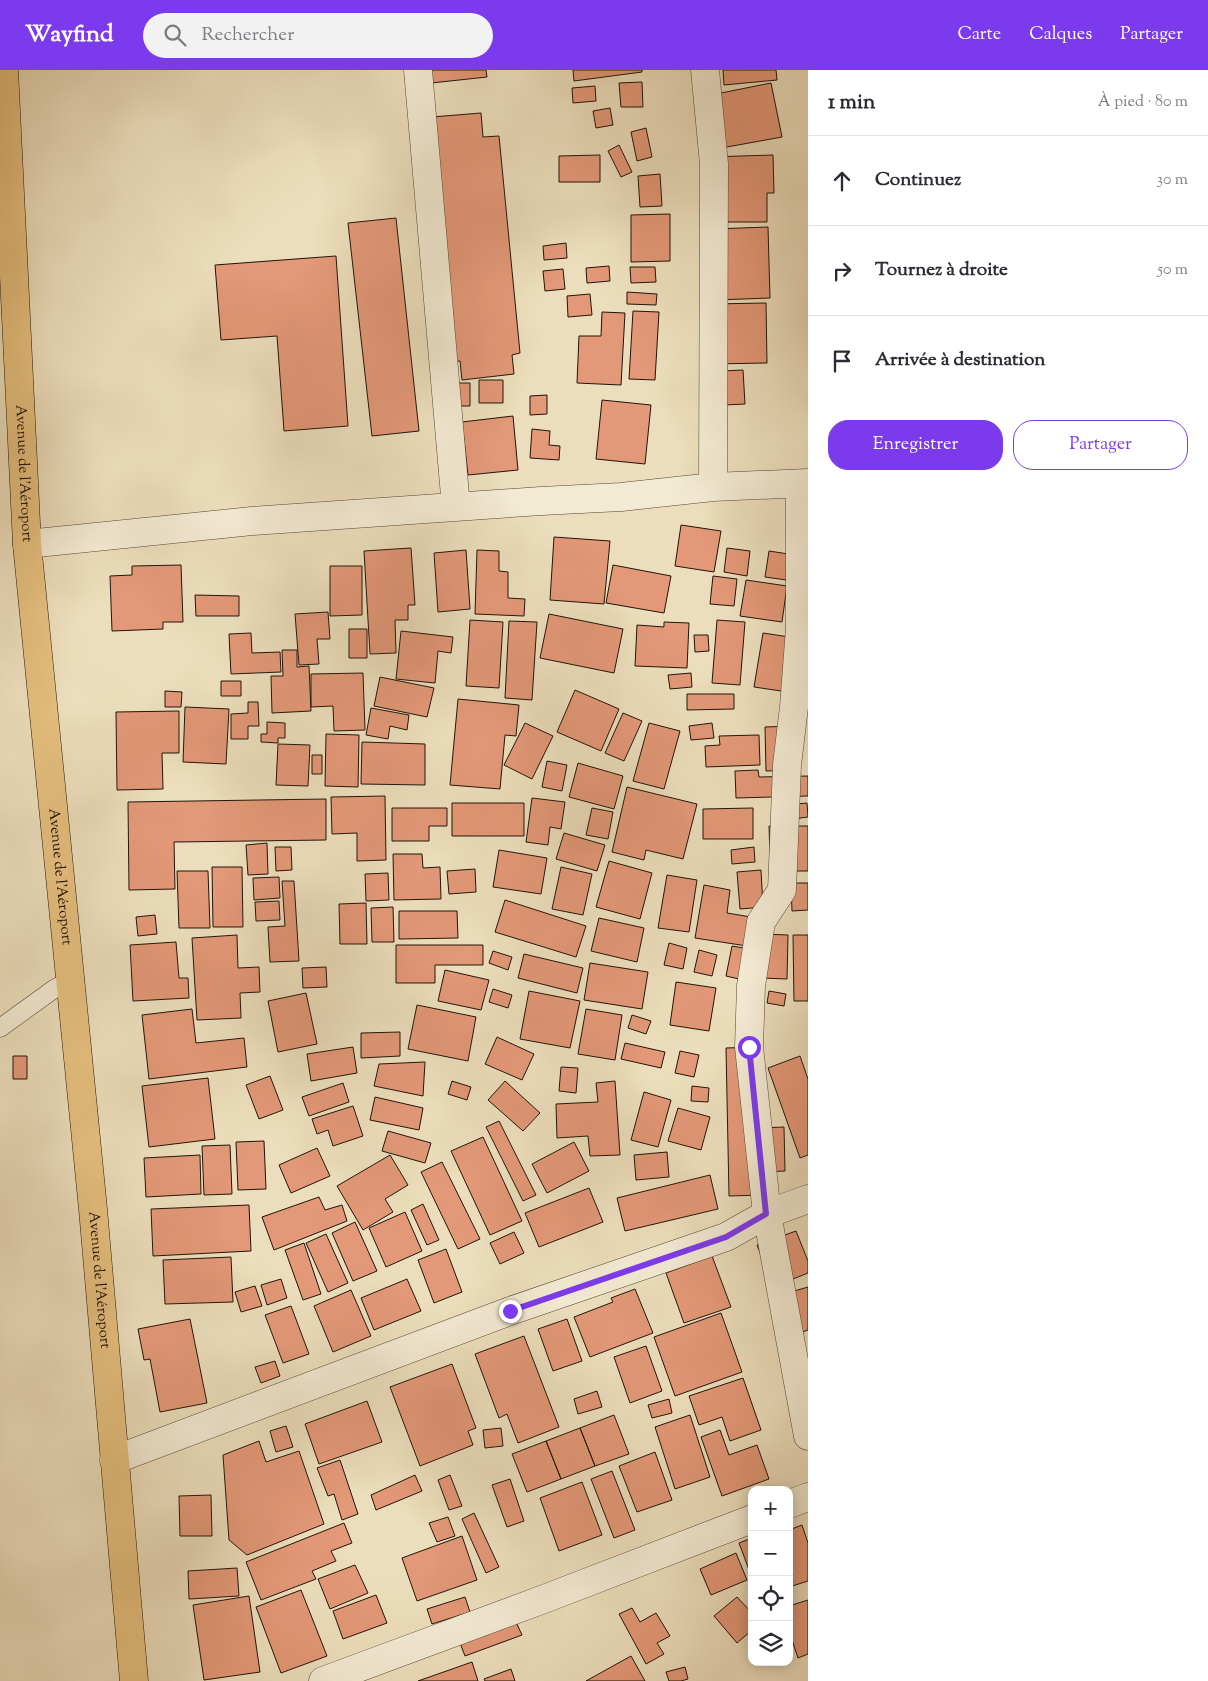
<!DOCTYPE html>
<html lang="fr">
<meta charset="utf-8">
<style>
body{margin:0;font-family:"Sorts Mill Goudy",serif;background:#f2f2f3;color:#2b2b33}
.controls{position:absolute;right:15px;bottom:15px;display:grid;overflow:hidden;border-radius:10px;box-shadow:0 2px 12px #0003}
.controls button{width:45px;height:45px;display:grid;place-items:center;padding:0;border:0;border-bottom:1px solid #e1e1e2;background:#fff;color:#2b2b33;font:25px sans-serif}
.stop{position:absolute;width:15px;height:15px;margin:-11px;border:4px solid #7c3aed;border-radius:50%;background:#fff}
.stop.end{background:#7c3aed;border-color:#fff;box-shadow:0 1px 5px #0008}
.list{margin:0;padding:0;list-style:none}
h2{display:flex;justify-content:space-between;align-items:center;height:65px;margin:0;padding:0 20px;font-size:21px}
h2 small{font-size:16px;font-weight:400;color:#7c7c81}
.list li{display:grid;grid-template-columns:32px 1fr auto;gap:15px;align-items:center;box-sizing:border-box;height:90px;padding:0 20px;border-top:1px solid #e1e1e2}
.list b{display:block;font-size:19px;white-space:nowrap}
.list em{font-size:16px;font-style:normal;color:#7c7c81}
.actions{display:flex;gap:10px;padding:15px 20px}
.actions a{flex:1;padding:11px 0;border:1px solid #7c3aed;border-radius:20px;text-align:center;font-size:18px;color:#7c3aed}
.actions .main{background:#7c3aed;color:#fff}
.icon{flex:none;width:28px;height:28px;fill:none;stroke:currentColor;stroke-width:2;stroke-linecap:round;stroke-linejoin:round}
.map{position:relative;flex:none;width:808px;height:1611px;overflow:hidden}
header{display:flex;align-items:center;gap:30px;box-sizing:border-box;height:70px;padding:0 25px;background:#7c3aed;color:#fff}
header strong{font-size:24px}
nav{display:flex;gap:28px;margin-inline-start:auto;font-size:18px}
.search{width:350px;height:45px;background:#f2f2f3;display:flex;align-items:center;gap:12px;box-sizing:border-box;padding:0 18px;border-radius:28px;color:#7c7c81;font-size:19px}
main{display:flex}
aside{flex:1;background:#fff}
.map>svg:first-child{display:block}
.building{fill:#e39877;stroke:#211409}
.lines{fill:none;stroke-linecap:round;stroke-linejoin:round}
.lane-casing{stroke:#544636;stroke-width:19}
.street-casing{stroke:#544636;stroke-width:29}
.highway-casing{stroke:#211409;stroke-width:29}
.lane{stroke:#f3ead3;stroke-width:18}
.street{stroke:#f3ead3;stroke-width:28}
.highway{stroke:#e6bf7e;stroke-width:28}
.route{stroke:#7c3aed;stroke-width:6}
.labels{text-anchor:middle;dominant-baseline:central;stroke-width:4;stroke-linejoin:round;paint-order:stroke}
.street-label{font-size:15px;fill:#211409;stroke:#f3ead3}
</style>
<header>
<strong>Wayfind</strong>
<div class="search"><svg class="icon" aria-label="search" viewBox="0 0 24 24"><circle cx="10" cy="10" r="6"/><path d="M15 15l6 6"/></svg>Rechercher</div>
<nav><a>Carte</a><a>Calques</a><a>Partager</a></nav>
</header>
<main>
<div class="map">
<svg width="808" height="1611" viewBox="0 0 808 1611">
<rect width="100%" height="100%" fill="#ecdebc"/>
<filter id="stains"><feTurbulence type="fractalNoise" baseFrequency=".004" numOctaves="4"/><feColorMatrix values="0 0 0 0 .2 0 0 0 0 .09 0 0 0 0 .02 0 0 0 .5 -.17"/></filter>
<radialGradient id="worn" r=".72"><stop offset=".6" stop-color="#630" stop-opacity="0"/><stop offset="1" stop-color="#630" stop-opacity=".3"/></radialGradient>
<!-- building -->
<path class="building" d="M421 0H486L487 7 422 14Z
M573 0H642V2L574 11Z
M723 0H776L777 10 724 15Z
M642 12 643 37H621L619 13Z
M771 13 782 67 716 79 706 26Z
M595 16 596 31 573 33 572 18Z
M610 38 613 55 596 58 593 41Z
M481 43 483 67 499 66 520 283 512 285 514 304 462 310 460 291 449 292 432 47Z
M646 58 652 87 637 91 631 62Z
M619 75 632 102 621 107 608 81Z
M600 85V112H559V86Z
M773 85 774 123H767V152H721L709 87Z
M660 104 662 136 640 137 638 106Z
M670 144V191L631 192V145Z
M396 148 419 361 372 366 348 153Z
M768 157 770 228 716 230 714 159Z
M566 173 567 188 544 190 543 176Z
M336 186 348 356 284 361 277 266 221 270 215 195Z
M609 196 610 211 587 213 586 198Z
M630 197H655L656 212 631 213Z
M563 199 565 219 545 221 543 201Z
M627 222 657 224 656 235 627 234Z
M590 224 592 245 568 247 567 226Z
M766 233 767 293 712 294V234Z
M633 241 659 242 655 310 629 309Z
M602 242 625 243 621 315 577 313 579 266H601Z
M743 300 745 334 703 336 701 302Z
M479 310H503V333H479Z
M446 313H470V336H446Z
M547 325V344L530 345V326Z
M602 330 651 335 645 394 596 389Z
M513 346 518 400 468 405 462 352Z
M532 359 550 361 549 375 560 376 559 390 530 388Z
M681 455 721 461 714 502 675 496Z
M554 467 610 471 604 534 550 530Z
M411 478 415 535H408V550H395L396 583 370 584 364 481Z
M727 478 750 481 747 506 724 502Z
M466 480 470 539 438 542 434 483Z
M477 480 499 481V501L508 502V528L525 529 524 546 475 544Z
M769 481 808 487V513L765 507Z
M181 495 183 552H163V559L112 561 110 506 132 505V496Z
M613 495 671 506 664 543 606 533Z
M330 496H362V545L330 546Z
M713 506 737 509 734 536 710 534Z
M746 510 787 516 782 552 740 546Z
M195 525 239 526V546H196Z
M328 542 330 569H317L319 594 299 595 295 544Z
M549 544 623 559 614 603 540 588Z
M470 550 503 552 499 618 466 616Z
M717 550 745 552 740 615 712 613Z
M509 551 537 552 532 630 505 628Z
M664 552 689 553 687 598 635 596 637 555 664 557Z
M349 559H367V588H349Z
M401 561 453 567 451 583 438 581 435 613 396 609Z
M251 563 252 583 280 582 281 602 231 604 229 564Z
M763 563 796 568 788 622 754 617Z
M694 565H708L709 581 695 582Z
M282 580H297V597L309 596 311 641 272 643 271 606H283Z
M363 603 365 660 334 661 333 636 311 637V604Z
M691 603 692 617 670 619 668 605Z
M380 607 434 618 427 647 374 636Z
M221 611H241V626H221Z
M575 620 619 639 601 681 557 662Z
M165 621 182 622 181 637H165Z
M687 624H734V639L687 640Z
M458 629 519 635 516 666 505 665 500 719 450 715Z
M248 632H258L259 656H248V669H231V644L248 643Z
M185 637 229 639 226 694 183 692Z
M371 638 409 645 407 660 390 656 388 669 366 665Z
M179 641V683H162L163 719 117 720 116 642Z
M623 643 642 651 624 691 605 683Z
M267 652 285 653V668H278V673L261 672V664H267Z
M525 653 553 666 532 709 504 695Z
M649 653 680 661 664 719 633 711Z
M712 653 714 668 691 670 689 656Z
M794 656V700L766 701 765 657Z
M326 664 359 665 358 717 325 716Z
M759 665 760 695 706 697 705 676 720 675 719 666Z
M362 672 425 674V715L361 714Z
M278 674 310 675 308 716 276 715Z
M312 685H322V704H312Z
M547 691 567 695 562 721 542 717Z
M578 693 623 706 614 739 569 727Z
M758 700 759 707 808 706V726L736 728 735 701Z
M627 717 697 734 683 789 646 780 644 790 612 782Z
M385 726 386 790 357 791V763L332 764 331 727Z
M532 728 565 732 561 759 550 757 548 775 526 772Z
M326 729V770L174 772 175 819 129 820 128 732Z
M452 733H524V766H452Z
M807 733 808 747 785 750 784 735Z
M392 738H447V756H429V771H392Z
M592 738 613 742 608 769 586 765Z
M753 738V769H703V739Z
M769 756H808V801H790L770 788Z
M564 763 605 775 597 801 556 789Z
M267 773 268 804 248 805 246 775Z
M275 777H291L292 800 276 801Z
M754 777 755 792 732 794 731 780Z
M499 780 547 788 541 824 493 817Z
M393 784H422L423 798 440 797 441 829 394 830Z
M609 791 652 803 640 849 596 837Z
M212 797H242L243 857H213Z
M561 797 592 804 583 845 552 839Z
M475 799 476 822 449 824 447 801Z
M761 800 763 837 740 839 737 802Z
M177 801H208L210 858H179Z
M388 803 389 830 366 831 365 804Z
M667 805 697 810 689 862 658 858Z
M279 807 280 828 254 830 253 808Z
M282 811H294L299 891 270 892 268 857 285 856Z
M791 813H808V840L792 841Z
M704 815 730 820 727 843 751 847 747 876 695 868Z
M505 830 586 856 576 887 495 862Z
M279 831 280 850 256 851 255 832Z
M366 833 367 874H340L339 834Z
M393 837 394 872H372L371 838Z
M399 841H457L458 868 399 869Z
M155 845 157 864 138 866 136 847Z
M599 848 644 858 637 892 591 881Z
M763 864 788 865 787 909 762 908Z
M237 865 238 898 259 897 260 922 240 923 241 948 197 950 192 868Z
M793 865H808V931H794Z
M176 872 179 908H188L189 928 133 931 130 875Z
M669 873 687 878 683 899 664 895Z
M396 875H483V895H435V913H396Z
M732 876 750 879 743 910 726 906Z
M699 880 717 885 712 906 694 902Z
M493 881 512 887 508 900 489 893Z
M524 884 583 898 577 923 518 908Z
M590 893 648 902 642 939 584 930Z
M326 897 327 917 303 918 302 898Z
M445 900 489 910 481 940 438 931Z
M676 912 716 918 709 961 670 955Z
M493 919 512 925 508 938 489 932Z
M529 921 580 931 570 978 520 969Z
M769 921 786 924 784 936 767 933Z
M306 923 317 974 278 982 268 931Z
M417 935 476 947 468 991 408 979Z
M192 939 196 973 244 968 247 997 149 1009 142 945Z
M586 939 622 945 615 990 578 984Z
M632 945 651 951 646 964 628 958Z
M400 962V986L361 988V963Z
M497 967 534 984 522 1010 485 994Z
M625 973 665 982 661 998 621 989Z
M353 977 357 1003 311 1011 307 984Z
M759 977 761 1058 784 1057 785 1101 762 1102 763 1125 729 1126 726 978Z
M680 981 699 985 694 1007 675 1003Z
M13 986H27V1009H13Z
M800 986 808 1009V1085L800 1088 768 998Z
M425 992 423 1026 374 1016 379 994Z
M561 997 578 998 576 1023 559 1021Z
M270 1006 283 1040 259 1049 246 1015Z
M208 1008 215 1069 149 1077 142 1016Z
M452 1011 471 1017 467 1030 448 1024Z
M505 1011 540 1043 523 1061 488 1030Z
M615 1011 620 1085 590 1086 588 1066 557 1068 556 1034 598 1032 596 1013Z
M343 1013 349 1032 309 1046 302 1027Z
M692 1016 709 1018 708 1032 691 1031Z
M644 1022 671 1030 658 1077 631 1070Z
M375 1027 423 1038 419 1060 370 1050Z
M353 1036 363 1066 333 1076 328 1060 317 1064 312 1049Z
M678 1038 710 1047 701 1080 668 1071Z
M499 1051 536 1125 523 1131 486 1057Z
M388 1061 431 1073 425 1093 382 1081Z
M483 1067 522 1151 490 1165 451 1081Z
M264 1071 266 1119 238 1120 236 1072Z
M574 1072 589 1101 547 1123 532 1094Z
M230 1075 232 1124 204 1125 202 1076Z
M317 1078 330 1106 291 1123 279 1095Z
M667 1082 669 1107 636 1110 634 1085Z
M200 1085 201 1124 146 1127 144 1088Z
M390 1085 408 1115 385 1129 393 1142 363 1160 337 1116Z
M442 1092 480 1169 458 1179 421 1102Z
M710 1105 718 1139 625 1161 617 1128Z
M589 1118 603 1152 539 1177 525 1143Z
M319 1127 325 1140 342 1135 347 1151 274 1180 262 1147Z
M423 1134 439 1170 427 1175 411 1140Z
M249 1135 251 1181 153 1186 151 1139Z
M405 1142 422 1181 386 1197 369 1158Z
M355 1152 377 1201 353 1211 332 1163Z
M796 1161 808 1191V1203L773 1217 757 1175Z
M514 1162 524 1183 500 1194 490 1173Z
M326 1164 348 1213 328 1222 306 1173Z
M304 1173 321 1224 303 1230 285 1180Z
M446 1179 462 1222 434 1233 418 1190Z
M712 1186 731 1237 684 1253 666 1203Z
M231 1187 233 1232 165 1234 163 1190Z
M281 1209 287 1228 267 1235 261 1215Z
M407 1209 421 1241 374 1260 361 1228Z
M255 1216 262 1236 241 1242 235 1222Z
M808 1217V1260L797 1264 784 1224Z
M635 1219 653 1263 590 1287 574 1247 613 1232 611 1228Z
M351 1220 371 1266 333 1282 314 1236Z
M291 1236 309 1284 283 1293 265 1245Z
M721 1243 742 1302 675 1326 654 1267Z
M190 1249 207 1333 160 1342 150 1289 144 1290 138 1259Z
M567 1249 582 1291 553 1301 538 1259Z
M524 1266 559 1357 518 1373 507 1344 499 1348 475 1284Z
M646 1276 662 1321 630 1333 614 1287Z
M275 1291 280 1306 261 1313 255 1297Z
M452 1294 476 1358 468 1361 473 1375 420 1396 390 1317Z
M743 1308 761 1360 730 1371 722 1347 699 1355 689 1326Z
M597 1321 602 1337 578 1344 574 1329Z
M669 1329 672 1343 652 1348 648 1335Z
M367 1331 382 1372 319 1394 305 1354Z
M614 1345 629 1384 595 1396 580 1358Z
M690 1345 710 1407 675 1419 655 1357Z
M286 1356 293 1377 276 1382 270 1361Z
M501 1358 503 1376 485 1378 483 1360Z
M580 1358 595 1396 561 1409 546 1371Z
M720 1360 729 1385 757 1375 769 1409 722 1426 701 1367Z
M259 1371 266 1392 299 1381 324 1454 247 1485 229 1470 223 1385Z
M546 1371 561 1409 527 1422 512 1384Z
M655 1382 672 1430 637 1442 619 1396Z
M340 1390 358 1444 342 1450 334 1424 328 1426 317 1398Z
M612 1401 635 1460 614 1468 591 1409Z
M415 1405 422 1421 376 1440 371 1425Z
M450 1405 462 1436 449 1440 438 1410Z
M510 1409 524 1451 507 1457 492 1415Z
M582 1412 602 1465 559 1481 540 1428Z
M211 1425 212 1466H180L179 1426Z
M474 1443 499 1497 486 1503 462 1449Z
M448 1447 455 1466 437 1472 429 1453Z
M344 1453 352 1473 331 1481 336 1491 312 1501 316 1509 261 1530 246 1492Z
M802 1455 808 1473V1511L789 1517V1460Z
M462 1466 477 1510 417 1531 402 1488Z
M752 1468V1505H751L739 1473Z
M736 1483 747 1510 711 1525 700 1499Z
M355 1495 368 1523 330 1539 318 1509Z
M237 1498 239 1526 189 1529 188 1501Z
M301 1520 327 1586 281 1603 256 1537Z
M376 1525 387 1553 343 1569 333 1541Z
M249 1526 260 1602 204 1610 193 1535Z
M465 1527 470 1542 432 1554 427 1539Z
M737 1527 752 1543V1560L737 1573 714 1546Z
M808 1530V1584L798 1588 789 1561V1536Z
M632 1538 640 1552 656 1543 670 1566 657 1573 664 1584 646 1594 619 1544Z
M516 1552 522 1565 465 1586 460 1573Z
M631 1586 645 1611H586Z
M472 1592 478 1611H418Z
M685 1597 688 1609 681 1611H669L666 1602Z
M511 1599 515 1611H485L484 1609Z"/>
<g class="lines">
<!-- lane casing -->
<g class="lane-casing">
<path id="lane" d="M0 958 54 919 70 910"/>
</g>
<!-- street casing -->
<g class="street-casing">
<path id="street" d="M418 0 456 437
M705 0 714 94 713 417
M800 414V558L794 637 787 695 782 820 761 852 751 916 749 977 767 1144 808 1366
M27 474 252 451 541 431 621 427 713 417 808 413
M114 1390 510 1241 726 1167 767 1144 808 1129
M789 1434 808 1427
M323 1611 544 1529 752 1449"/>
</g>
<!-- highway casing -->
<g class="highway-casing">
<g id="highway">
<path id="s1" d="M4 0 27 474 93 1139 134 1611"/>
</g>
</g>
<!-- lane -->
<use href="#lane" class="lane"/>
<!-- street -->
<use href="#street" class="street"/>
<!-- highway -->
<use href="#highway" class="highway"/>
</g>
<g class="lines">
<!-- route -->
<path class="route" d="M510 1241 726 1167 766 1144 749 977"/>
</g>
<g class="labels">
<!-- street labels -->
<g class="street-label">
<text stroke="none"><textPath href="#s1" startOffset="404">Avenue de l'Aéroport</textPath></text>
<text stroke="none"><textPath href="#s1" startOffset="809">Avenue de l'Aéroport</textPath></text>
<text stroke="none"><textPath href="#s1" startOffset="1214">Avenue de l'Aéroport</textPath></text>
</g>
</g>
<rect width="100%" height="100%" filter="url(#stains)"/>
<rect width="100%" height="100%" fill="url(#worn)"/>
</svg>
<div class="controls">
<button>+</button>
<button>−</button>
<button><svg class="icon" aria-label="locate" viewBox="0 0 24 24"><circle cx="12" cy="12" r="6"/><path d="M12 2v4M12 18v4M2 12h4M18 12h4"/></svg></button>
<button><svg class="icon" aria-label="layers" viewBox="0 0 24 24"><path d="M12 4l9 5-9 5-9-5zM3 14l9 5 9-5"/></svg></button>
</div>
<div class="stop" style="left:749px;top:977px"></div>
<div class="stop end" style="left:510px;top:1241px"></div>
</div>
<aside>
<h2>1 min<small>À pied · 80 m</small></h2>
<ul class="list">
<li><svg class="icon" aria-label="ahead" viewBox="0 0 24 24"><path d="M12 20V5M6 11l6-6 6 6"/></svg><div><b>Continuez</b></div><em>30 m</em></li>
<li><svg class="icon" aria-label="right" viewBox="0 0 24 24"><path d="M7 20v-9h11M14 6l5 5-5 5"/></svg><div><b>Tournez à droite</b></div><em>50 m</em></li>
<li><svg class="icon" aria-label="arrive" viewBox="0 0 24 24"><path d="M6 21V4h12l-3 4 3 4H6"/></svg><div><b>Arrivée à destination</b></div></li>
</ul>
<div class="actions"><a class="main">Enregistrer</a><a>Partager</a></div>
</aside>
</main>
